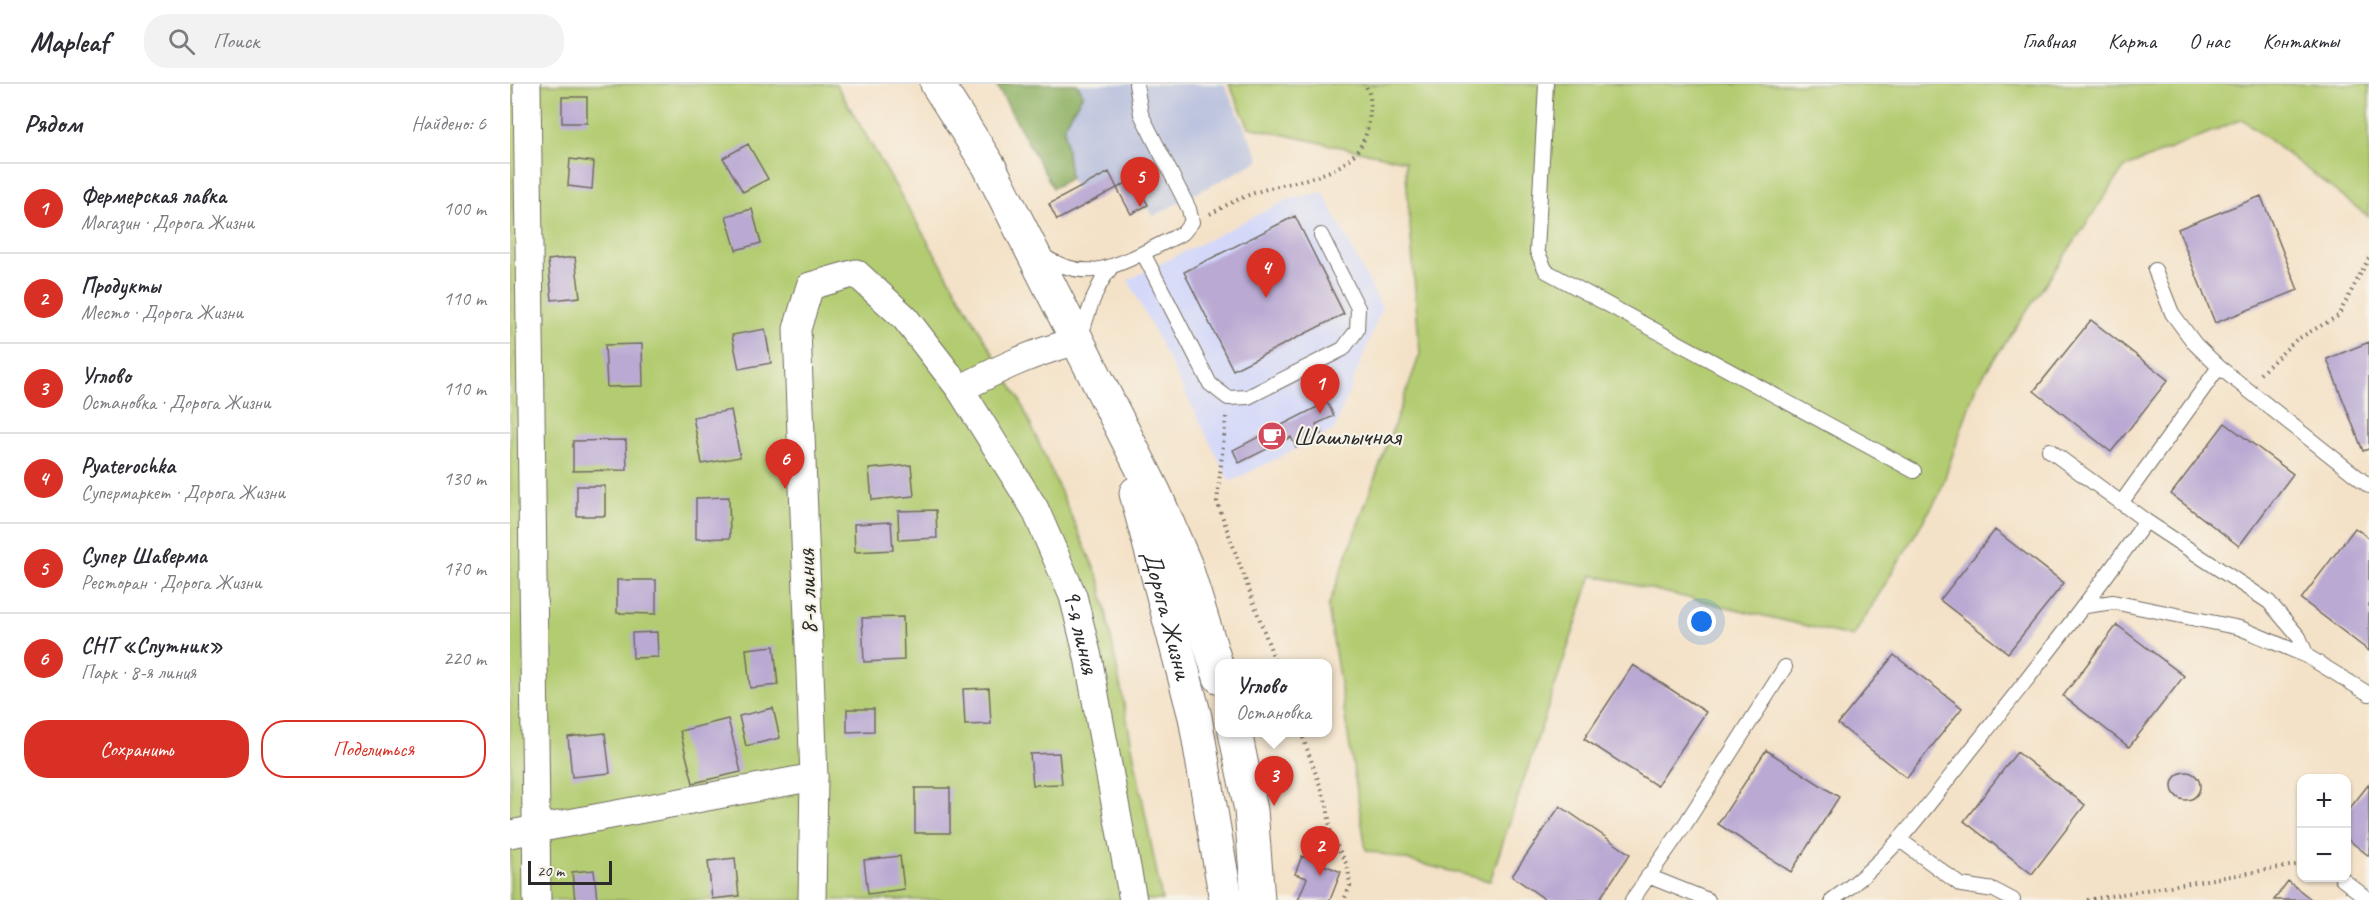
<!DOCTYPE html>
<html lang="ru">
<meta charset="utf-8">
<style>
body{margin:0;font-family:Caveat,sans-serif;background:#f2f2f3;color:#2b2b33}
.controls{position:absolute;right:18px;bottom:18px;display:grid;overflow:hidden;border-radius:12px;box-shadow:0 2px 4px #0004}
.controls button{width:54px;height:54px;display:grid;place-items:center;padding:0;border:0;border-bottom:2px solid #e1e1e2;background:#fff;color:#2b2b33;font:30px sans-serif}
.scale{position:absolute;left:18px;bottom:15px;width:84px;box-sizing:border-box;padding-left:6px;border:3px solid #2b2b2b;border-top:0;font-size:16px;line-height:21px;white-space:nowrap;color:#2b2b2b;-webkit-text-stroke:4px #f7f3e8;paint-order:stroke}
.you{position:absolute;left:1192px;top:538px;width:21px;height:21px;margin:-15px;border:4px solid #fff;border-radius:50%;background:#1a73e8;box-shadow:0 0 0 9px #1a73e833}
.badge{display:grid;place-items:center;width:39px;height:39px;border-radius:50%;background:#d93025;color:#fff;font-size:20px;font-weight:700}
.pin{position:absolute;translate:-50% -50px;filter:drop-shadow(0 2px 3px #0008)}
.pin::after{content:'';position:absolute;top:32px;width:21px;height:18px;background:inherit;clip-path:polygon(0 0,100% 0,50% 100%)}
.popup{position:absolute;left:705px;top:575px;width:117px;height:78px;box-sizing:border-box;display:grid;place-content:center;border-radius:12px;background:#fff;filter:drop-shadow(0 2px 4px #0005);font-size:20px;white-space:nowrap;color:#7c7c81}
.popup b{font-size:22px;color:#2b2b33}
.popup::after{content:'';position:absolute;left:50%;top:100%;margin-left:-12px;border:12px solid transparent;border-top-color:#fff}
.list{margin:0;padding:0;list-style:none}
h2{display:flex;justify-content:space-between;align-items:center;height:78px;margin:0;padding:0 24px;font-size:26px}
h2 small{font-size:20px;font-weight:400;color:#7c7c81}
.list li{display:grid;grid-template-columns:39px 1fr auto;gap:18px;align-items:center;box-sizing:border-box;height:90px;padding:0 24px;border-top:2px solid #e1e1e2}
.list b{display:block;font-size:22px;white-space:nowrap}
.list p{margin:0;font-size:20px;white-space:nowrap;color:#7c7c81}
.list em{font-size:20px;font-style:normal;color:#7c7c81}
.actions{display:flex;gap:12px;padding:18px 24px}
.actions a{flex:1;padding:14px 0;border:2px solid #d93025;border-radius:24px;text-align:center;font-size:21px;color:#d93025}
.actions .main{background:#d93025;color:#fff}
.icon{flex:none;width:33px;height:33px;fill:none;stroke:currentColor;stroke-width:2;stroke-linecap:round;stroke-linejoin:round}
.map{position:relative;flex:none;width:1859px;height:816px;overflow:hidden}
header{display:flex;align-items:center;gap:36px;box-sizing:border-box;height:84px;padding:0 30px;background:#fff;border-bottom:2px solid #e1e1e2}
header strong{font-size:28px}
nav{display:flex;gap:33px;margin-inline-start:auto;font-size:21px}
.search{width:420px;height:54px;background:#f2f2f3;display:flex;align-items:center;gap:15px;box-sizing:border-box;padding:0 21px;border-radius:24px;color:#7c7c81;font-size:22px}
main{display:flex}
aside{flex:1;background:#fff}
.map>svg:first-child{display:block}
.built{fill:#d3d8f9}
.industrial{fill:#bcc3de}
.green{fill:#b3cc71;stroke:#6f7c4e;stroke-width:1.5}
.forest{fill:#8eb063;stroke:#5c6e47;stroke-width:1.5}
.building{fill:#b9a9d3}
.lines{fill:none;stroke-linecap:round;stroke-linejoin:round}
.lane-casing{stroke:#716b62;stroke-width:16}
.street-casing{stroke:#716b62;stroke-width:29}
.secondary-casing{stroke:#716b62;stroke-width:35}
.path{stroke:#716b62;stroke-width:4;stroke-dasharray:1.5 4.5;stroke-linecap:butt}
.lane{stroke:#fff;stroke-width:14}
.street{stroke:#fff;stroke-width:27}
.secondary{stroke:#fff;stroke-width:33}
.labels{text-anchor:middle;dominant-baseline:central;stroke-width:4.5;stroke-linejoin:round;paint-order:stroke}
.poi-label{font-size:26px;fill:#2b2b2b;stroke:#f7f3e8;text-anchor:start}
.street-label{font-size:26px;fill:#2b2b2b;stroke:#f7f3e8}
</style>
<header>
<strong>Mapleaf</strong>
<div class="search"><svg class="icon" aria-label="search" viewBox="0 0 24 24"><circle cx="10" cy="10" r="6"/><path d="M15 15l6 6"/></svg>Поиск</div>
<nav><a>Главная</a><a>Карта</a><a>О нас</a><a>Контакты</a></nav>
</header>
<main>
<aside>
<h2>Рядом<small>Найдено: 6</small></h2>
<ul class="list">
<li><span class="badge">1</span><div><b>Фермерская лавка</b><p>Магазин · Дорога Жизни</p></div><em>100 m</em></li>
<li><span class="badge">2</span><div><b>Продукты</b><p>Место · Дорога Жизни</p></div><em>110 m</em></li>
<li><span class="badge">3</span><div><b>Углово</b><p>Остановка · Дорога Жизни</p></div><em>110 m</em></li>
<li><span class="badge">4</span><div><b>Pyaterochka</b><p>Супермаркет · Дорога Жизни</p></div><em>130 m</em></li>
<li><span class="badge">5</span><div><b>Супер Шаверма</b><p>Ресторан · Дорога Жизни</p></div><em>170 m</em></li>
<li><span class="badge">6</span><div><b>СНТ «Спутник»</b><p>Парк · 8-я линия</p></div><em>220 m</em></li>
</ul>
<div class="actions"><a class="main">Сохранить</a><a>Поделиться</a></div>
</aside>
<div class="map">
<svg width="1859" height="816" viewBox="0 0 1859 816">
<rect width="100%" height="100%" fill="#f7f3e8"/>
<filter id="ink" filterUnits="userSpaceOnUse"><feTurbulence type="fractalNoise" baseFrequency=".0167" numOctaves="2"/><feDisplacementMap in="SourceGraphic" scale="12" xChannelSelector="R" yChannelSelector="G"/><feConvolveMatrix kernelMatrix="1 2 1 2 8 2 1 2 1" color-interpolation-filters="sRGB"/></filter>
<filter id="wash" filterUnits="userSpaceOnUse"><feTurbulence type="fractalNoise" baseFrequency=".008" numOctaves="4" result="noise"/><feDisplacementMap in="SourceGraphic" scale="24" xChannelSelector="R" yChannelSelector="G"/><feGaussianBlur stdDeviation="1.35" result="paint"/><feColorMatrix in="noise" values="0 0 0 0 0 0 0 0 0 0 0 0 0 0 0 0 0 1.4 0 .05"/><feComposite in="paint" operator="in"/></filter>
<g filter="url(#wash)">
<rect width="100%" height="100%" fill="#f4e2c8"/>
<!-- built -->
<path class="built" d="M813 108 872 224 824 346 720 398 618 196 777 116Z"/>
<!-- industrial -->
<path class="industrial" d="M567 0H714L750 76 643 132 624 95 607 104 598 89 566 105 560 94 554 42 572 10Z"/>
<!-- green -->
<path class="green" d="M0 0H326L509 314 590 497 652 816H0Z
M719 0H1859V133L1732 35 1614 84 1466 302 1429 411 1343 553 1082 491 980 797 856 766 818 523 910 270 895 77 739 43Z"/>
<!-- forest -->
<path class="forest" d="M486 0H567L573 10 554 42 560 94 543 104Z"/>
<g id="blocks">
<!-- building -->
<path class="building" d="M52 13H77V39H52Z
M238 60 258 95 233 108 213 74Z
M60 75 84 78 82 105 58 102Z
M599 88 607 104 547 136 539 120Z
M624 95 638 121 621 130 607 104Z
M1751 112 1788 206 1705 239 1668 145Z
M242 125 251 159 226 166 216 132Z
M785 132 834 230 723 286 674 188Z
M65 173 70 213 42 216 38 176Z
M1581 236 1658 296 1601 368 1524 307Z
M255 245 261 279 229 285 222 251Z
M1859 258V365L1853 367 1817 275Z
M132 260 133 302 97 303 95 261Z
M817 318 824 332 806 340 811 350 786 363 781 353 729 379 723 366Z
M221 326 230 373 192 380 183 333Z
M1715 339 1783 390 1729 462 1661 410Z
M116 356 117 386 63 387V357Z
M401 381 404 412 362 416 359 385Z
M67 402H95V432H67Z
M219 413 220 454 186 455V414Z
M426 426 427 454 389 456 388 427Z
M381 438 383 466 345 468 344 440Z
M1845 444 1859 454V567L1791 515Z
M1485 446 1554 499 1498 569 1430 516Z
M107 496H146V530L107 529Z
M393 533 394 576 354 578 352 534Z
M1607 541 1674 592 1619 663 1553 612Z
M147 548 148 573 123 574 122 549Z
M264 562 268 601 240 604 236 565Z
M1384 571 1452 624 1397 694 1328 640Z
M1123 581 1196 628 1147 702 1074 655Z
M479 604 481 640 455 641 453 605Z
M263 624 270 654 236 662 229 632Z
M337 625H364V647L337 648Z
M218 635 231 688 183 699 170 647Z
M95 649 100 689 62 693 58 653Z
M1256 666 1329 713 1281 788 1208 740Z
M1507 668 1575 721 1522 790 1454 737Z
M549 669 552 700 523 701 520 670Z
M1662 702a14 14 0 1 1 28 0a14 14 0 1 1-28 0Z
M1859 700V772L1836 754V729Z
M405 704H440V749H405Z
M1050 722 1120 770 1089 816H1036L1002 792Z
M390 772 394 805 358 810 354 776Z
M792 772 831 788 820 816H788L797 794 785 790Z
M225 774 229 812 202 815 198 777Z
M84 786 87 816H65L62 788Z
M1778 797 1802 816H1764Z"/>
</g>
</g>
<g filter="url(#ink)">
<use href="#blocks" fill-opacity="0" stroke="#716b62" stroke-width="1.5"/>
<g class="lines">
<!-- lane casing -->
<g class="lane-casing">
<path id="lane" d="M626 0 631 30 679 125 682 138 673 149 633 169
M1036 0 1027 167 1036 187 1404 387
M532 171C570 196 596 187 633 169L700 300 718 314 738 313 833 265 847 246 848 224 811 151
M1645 186 1662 229 1685 260 1709 283 1859 402
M570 254C579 228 583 207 600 185
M1539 366 1636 437 1759 518 1789 553 1797 572 1859 610
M1611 419 1709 283
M1576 522 1603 518 1730 544 1797 572
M1390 756 1451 801 1484 806 1503 816
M1138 792 1198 816
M1832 795 1859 816
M1122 816 1174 742 1275 583
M1322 816C1379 778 1419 719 1461 666 1521 591 1580 516 1636 437"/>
</g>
<!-- street casing -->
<g class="street-casing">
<g id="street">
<path d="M17 0 27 816"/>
<path id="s1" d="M450 305 525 425 563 512 578 573 623 816"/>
<path d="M0 750 304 693"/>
<path d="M302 816 304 693 287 245 300 202 346 189 395 234 450 305C489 285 525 267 569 257"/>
</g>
</g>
<!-- secondary casing -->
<g class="secondary-casing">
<g id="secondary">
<path d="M427 0 479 82 645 410 675 480 710 593"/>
<path id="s2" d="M626 409 685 633 716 816"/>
<path d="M725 648 741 726 748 816"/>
</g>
</g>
<!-- path -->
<path class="path" d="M700 130C715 122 731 113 747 108 790 93 852 95 859 36 861 21 862 13 855 0
M1750 290 1786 256 1828 232 1859 174
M716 333 707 418 766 580
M791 648 817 721 821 750 838 783 840 802 834 816
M1577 816 1792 780"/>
<!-- lane -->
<use href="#lane" class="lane"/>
<!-- street -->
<use href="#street" class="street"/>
<!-- secondary -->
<use href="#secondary" class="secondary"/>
</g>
</g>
<!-- icons -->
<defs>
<g id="cafe-disc" transform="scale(1.5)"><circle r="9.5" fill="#d1495b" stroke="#f7f3e8"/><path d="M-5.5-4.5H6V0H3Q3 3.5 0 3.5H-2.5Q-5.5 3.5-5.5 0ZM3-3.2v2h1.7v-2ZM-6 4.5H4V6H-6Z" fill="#fff"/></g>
</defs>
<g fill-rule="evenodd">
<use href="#cafe-disc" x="762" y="352"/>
</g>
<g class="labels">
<!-- poi labels -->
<g class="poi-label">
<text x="783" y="352">Шашлычная</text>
</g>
<!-- street labels -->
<g class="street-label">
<text transform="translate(297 508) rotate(-92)">8-я линия</text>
<text stroke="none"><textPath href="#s2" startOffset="126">Дорога Жизни</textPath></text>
<text stroke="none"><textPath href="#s1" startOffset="273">9-я линия</textPath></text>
</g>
</g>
</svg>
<div class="controls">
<button>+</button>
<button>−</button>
</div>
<div class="scale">20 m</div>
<div class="you"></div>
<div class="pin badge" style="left:810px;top:330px">1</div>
<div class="pin badge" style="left:810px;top:792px">2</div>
<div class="pin badge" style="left:764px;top:722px">3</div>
<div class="popup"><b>Углово</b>Остановка</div>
<div class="pin badge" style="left:756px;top:214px">4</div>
<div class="pin badge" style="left:630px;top:123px">5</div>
<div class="pin badge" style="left:275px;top:405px">6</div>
</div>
</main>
